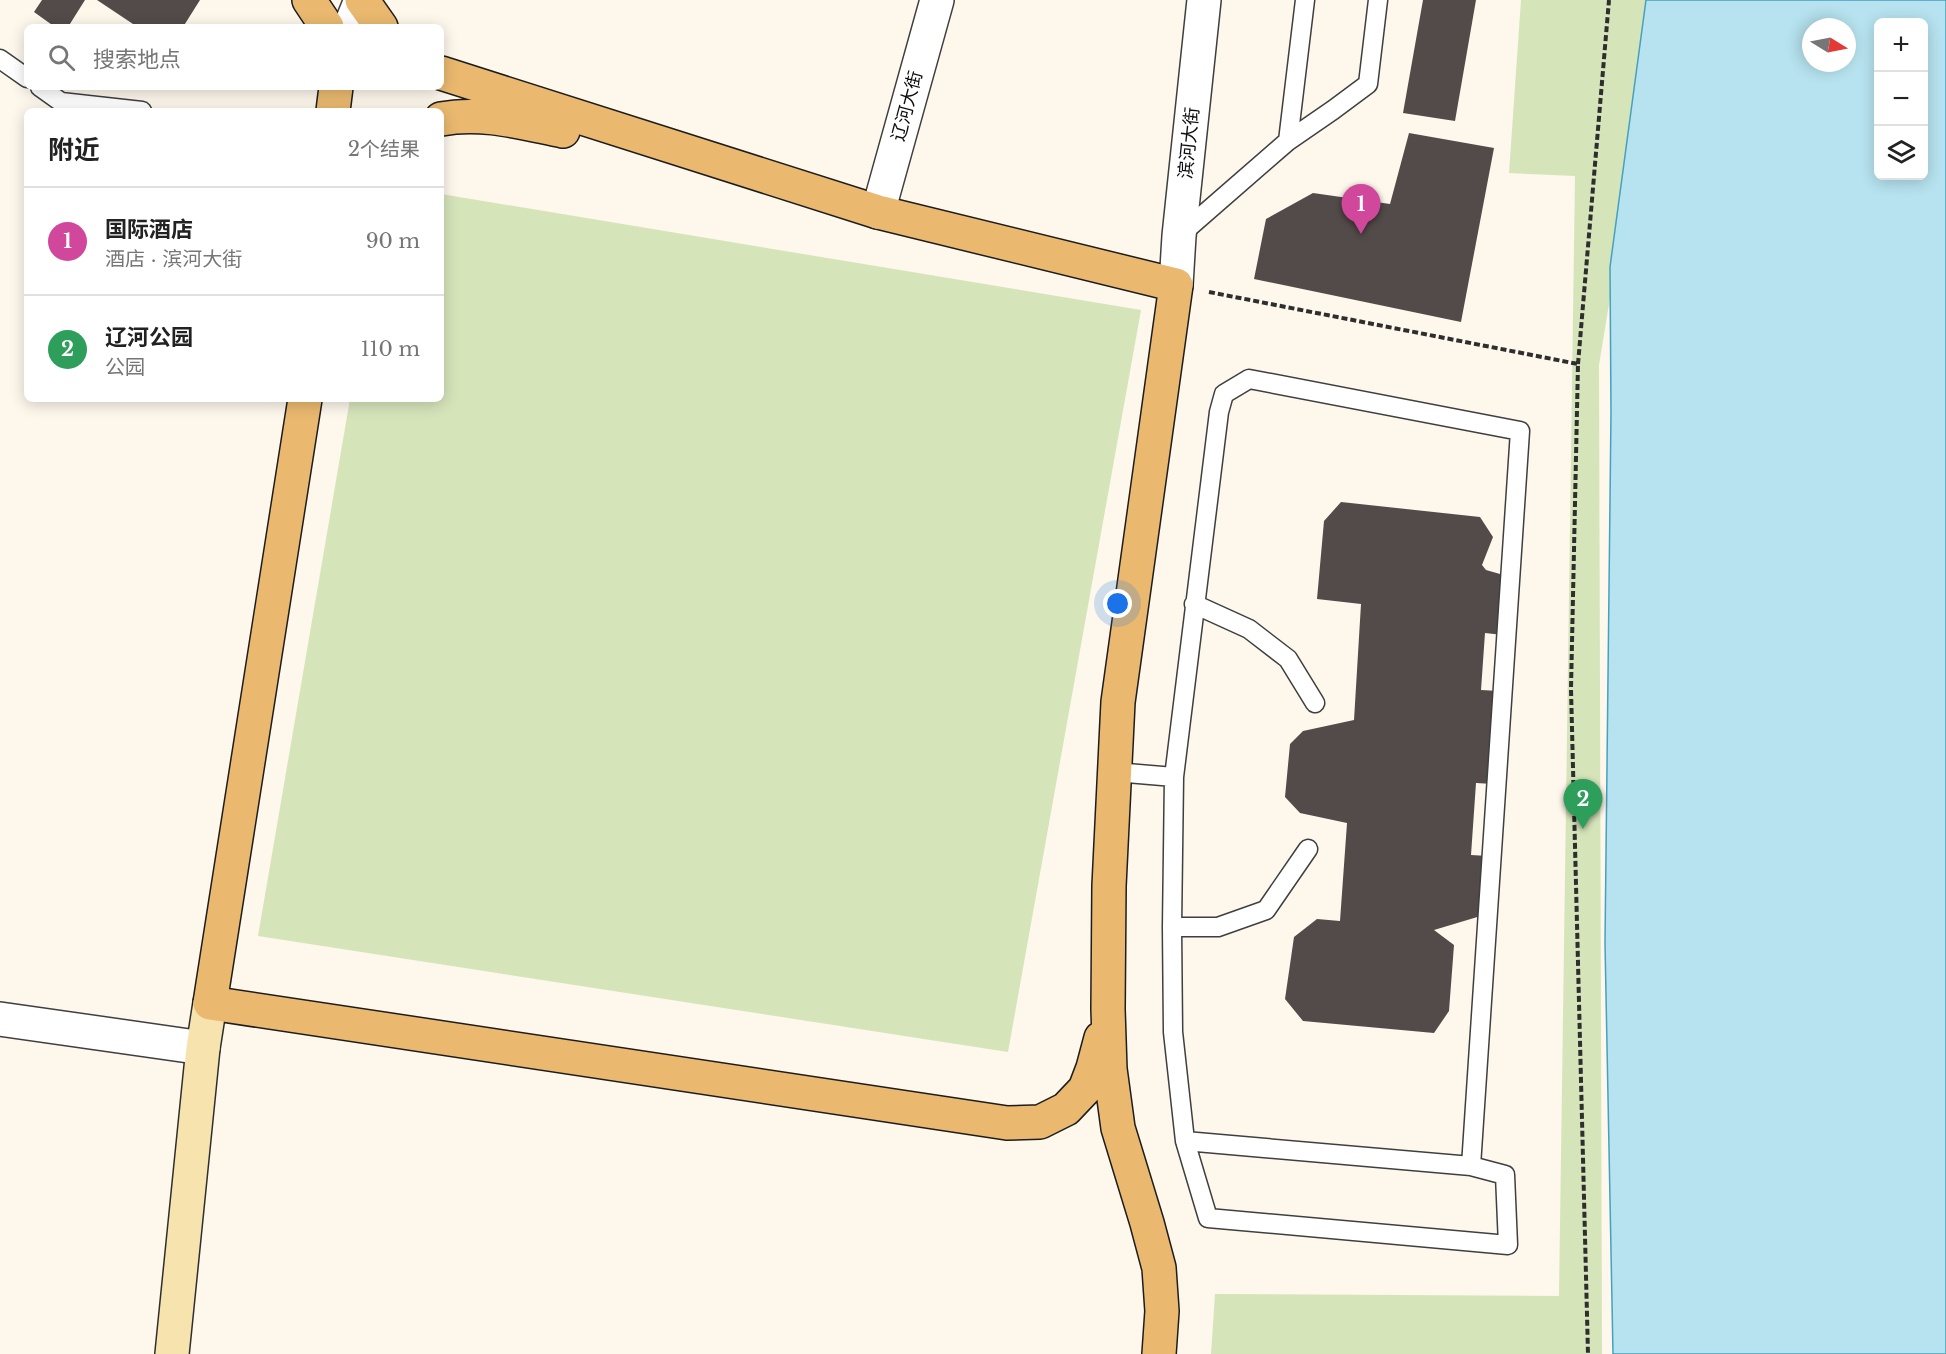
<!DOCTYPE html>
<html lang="zh">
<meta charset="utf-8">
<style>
body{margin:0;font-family:"Libre Baskerville","Noto Sans SC",serif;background:#f6f6f6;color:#222}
.controls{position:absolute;right:18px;top:18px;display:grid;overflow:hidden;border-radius:9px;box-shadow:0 3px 15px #0003}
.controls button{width:54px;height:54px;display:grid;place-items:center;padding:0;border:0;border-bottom:2px solid #e0e0e0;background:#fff;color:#222;font:30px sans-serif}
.compass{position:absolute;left:1802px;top:18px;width:54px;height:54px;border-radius:50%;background:#fff;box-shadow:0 3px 15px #0003;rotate:100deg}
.you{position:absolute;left:1118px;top:604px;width:21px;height:21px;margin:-15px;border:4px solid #fff;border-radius:50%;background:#1a73e8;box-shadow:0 0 0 9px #1a73e833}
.badge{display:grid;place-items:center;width:39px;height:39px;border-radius:50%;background:#ad334c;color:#fff;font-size:20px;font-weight:700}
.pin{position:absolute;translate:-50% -50px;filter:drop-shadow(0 2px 3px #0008)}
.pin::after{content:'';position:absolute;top:32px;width:21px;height:18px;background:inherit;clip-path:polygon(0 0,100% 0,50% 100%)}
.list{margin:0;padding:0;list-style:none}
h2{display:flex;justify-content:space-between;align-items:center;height:78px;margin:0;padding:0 24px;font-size:26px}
h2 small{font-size:20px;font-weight:400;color:#767676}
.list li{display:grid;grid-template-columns:39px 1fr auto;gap:18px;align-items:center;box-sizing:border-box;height:108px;padding:0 24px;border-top:2px solid #e0e0e0}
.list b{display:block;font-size:22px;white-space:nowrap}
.list p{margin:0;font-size:20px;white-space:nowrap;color:#767676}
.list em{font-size:20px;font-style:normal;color:#767676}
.icon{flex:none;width:33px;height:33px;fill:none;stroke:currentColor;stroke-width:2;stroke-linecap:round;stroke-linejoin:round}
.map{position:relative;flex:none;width:1946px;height:1354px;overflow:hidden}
.search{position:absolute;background:#fff;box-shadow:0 3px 15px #0003;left:24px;top:24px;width:420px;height:66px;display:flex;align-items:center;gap:15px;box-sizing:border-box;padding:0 21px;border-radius:9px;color:#767676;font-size:22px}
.panel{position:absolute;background:#fff;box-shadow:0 3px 15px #0003;left:24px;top:108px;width:420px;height:294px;border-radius:9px}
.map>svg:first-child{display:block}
.green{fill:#d6e4ba}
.water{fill:#b6e3ef;stroke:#45a1bf;stroke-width:1.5;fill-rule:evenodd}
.building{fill:#534b49}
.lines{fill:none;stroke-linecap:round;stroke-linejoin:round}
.service-casing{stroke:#3f3f3f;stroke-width:21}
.minor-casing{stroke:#3f3f3f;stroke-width:36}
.tertiary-casing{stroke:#3f3f3f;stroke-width:36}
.secondary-casing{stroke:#2e2e2e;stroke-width:36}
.primary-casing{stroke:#1d1d1d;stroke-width:36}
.path{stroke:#2e2e2e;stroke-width:4;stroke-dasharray:6 3;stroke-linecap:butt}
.service{stroke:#fff;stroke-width:18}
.minor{stroke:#fff;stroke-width:33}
.tertiary{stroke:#fff;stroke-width:33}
.secondary{stroke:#f6e3ae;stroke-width:33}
.primary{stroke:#eab96f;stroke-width:33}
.labels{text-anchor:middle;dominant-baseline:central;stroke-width:6;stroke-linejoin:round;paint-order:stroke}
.street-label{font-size:18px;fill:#0c0c0c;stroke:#fff}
</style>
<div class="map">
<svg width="1946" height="1354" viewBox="0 0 1946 1354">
<rect width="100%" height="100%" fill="#fdf7ec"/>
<!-- green -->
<path class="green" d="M1521 0H1659L1599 365 1602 1354H1211L1215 1294 1559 1296 1575 176 1509 173Z
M441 194 1141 310 1008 1052 258 936 350 399H441Z"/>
<!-- water -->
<path class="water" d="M1646 0H1946V1354H1613L1605 943 1611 412 1610 267ZM1878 22H1924V176H1878ZM1811 27H1847V63H1811Z"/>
<!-- building -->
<path class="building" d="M42 0H85L68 27H55L34 12Z
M97 0H200L183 27H131L133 24Z
M1423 0H1476L1455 121 1403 113Z
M1409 133 1494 148 1461 322 1254 279 1266 219 1313 193 1390 204Z
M1341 502 1480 517 1493 537 1482 565 1486 570 1507 576 1503 635 1485 633 1481 690 1499 691 1493 784 1476 783 1471 855 1488 856 1484 915 1434 930 1454 945 1449 1011 1434 1033 1303 1021 1285 999 1294 937 1317 919 1340 921 1347 823 1300 813 1285 797 1290 744 1303 731 1354 720 1361 604 1317 599 1324 521Z"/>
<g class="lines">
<!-- service casing -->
<g class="service-casing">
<path id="service" d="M0 59 27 78
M40 87 61 102 142 111
M1288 141 1305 0
M1180 235 1288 141 1333 110 1368 84 1378 0
M1194 604 1249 629 1288 659 1315 703
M1115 772 1174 777
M1172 927H1218L1266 910 1308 849
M1185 1141 1471 1166 1505 1175 1508 1245 1208 1218 1185 1141 1173 1032 1172 927 1174 777 1219 412 1224 394 1249 379 1520 431 1471 1166"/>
</g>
<!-- minor casing -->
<g class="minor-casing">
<path id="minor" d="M350 27 361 0
M878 212 937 0
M0 1019 203 1048"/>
</g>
<!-- tertiary casing -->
<g class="tertiary-casing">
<path id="tertiary" d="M1176 285 1179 236 1204 0"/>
</g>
<!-- secondary casing -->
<g class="secondary-casing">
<path id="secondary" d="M172 1354 203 1048 210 1003"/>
</g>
<!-- primary casing -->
<g class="primary-casing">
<path id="primary" d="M309 0 327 27
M362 0 381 27
M441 73 878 212 1176 285 1118 702 1109 886 1108 1009 1110 1069 1118 1128 1147 1223 1159 1268 1162 1311 1159 1354
M333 111 336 87
M441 119C482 111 523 123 563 131
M305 399 210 1003 1007 1123 1040 1122 1066 1109 1085 1089 1093 1068 1101 1038"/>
</g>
<!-- path -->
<path class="path" d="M1209 292 1578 364 1571 689 1588 1354
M1578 364 1609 0"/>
<!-- service -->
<use href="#service" class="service"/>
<!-- minor -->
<use href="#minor" class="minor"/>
<!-- tertiary -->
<use href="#tertiary" class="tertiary"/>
<!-- secondary -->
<use href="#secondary" class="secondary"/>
<!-- primary -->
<use href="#primary" class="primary"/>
</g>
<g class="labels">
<!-- street labels -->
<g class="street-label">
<text transform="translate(907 106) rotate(-75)">辽河大街</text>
<text transform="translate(1189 143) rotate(-84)">滨河大街</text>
</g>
</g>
</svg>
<div class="controls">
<button>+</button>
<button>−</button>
<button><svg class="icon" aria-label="layers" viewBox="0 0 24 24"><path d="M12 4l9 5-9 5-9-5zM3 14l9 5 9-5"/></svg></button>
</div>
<svg class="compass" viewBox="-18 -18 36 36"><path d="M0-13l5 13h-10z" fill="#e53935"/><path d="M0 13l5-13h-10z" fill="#767676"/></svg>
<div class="you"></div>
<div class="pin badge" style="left:1361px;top:234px;background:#d1479c">1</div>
<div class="pin badge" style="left:1583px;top:829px;background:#2e9e5b">2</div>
<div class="search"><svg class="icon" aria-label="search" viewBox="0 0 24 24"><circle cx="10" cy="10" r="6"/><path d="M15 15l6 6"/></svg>搜索地点</div>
<section class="panel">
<h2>附近<small>2个结果</small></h2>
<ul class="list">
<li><span class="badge" style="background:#d1479c">1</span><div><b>国际酒店</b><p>酒店 · 滨河大街</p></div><em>90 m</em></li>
<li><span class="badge" style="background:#2e9e5b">2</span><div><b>辽河公园</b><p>公园</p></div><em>110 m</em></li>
</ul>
</section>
</div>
